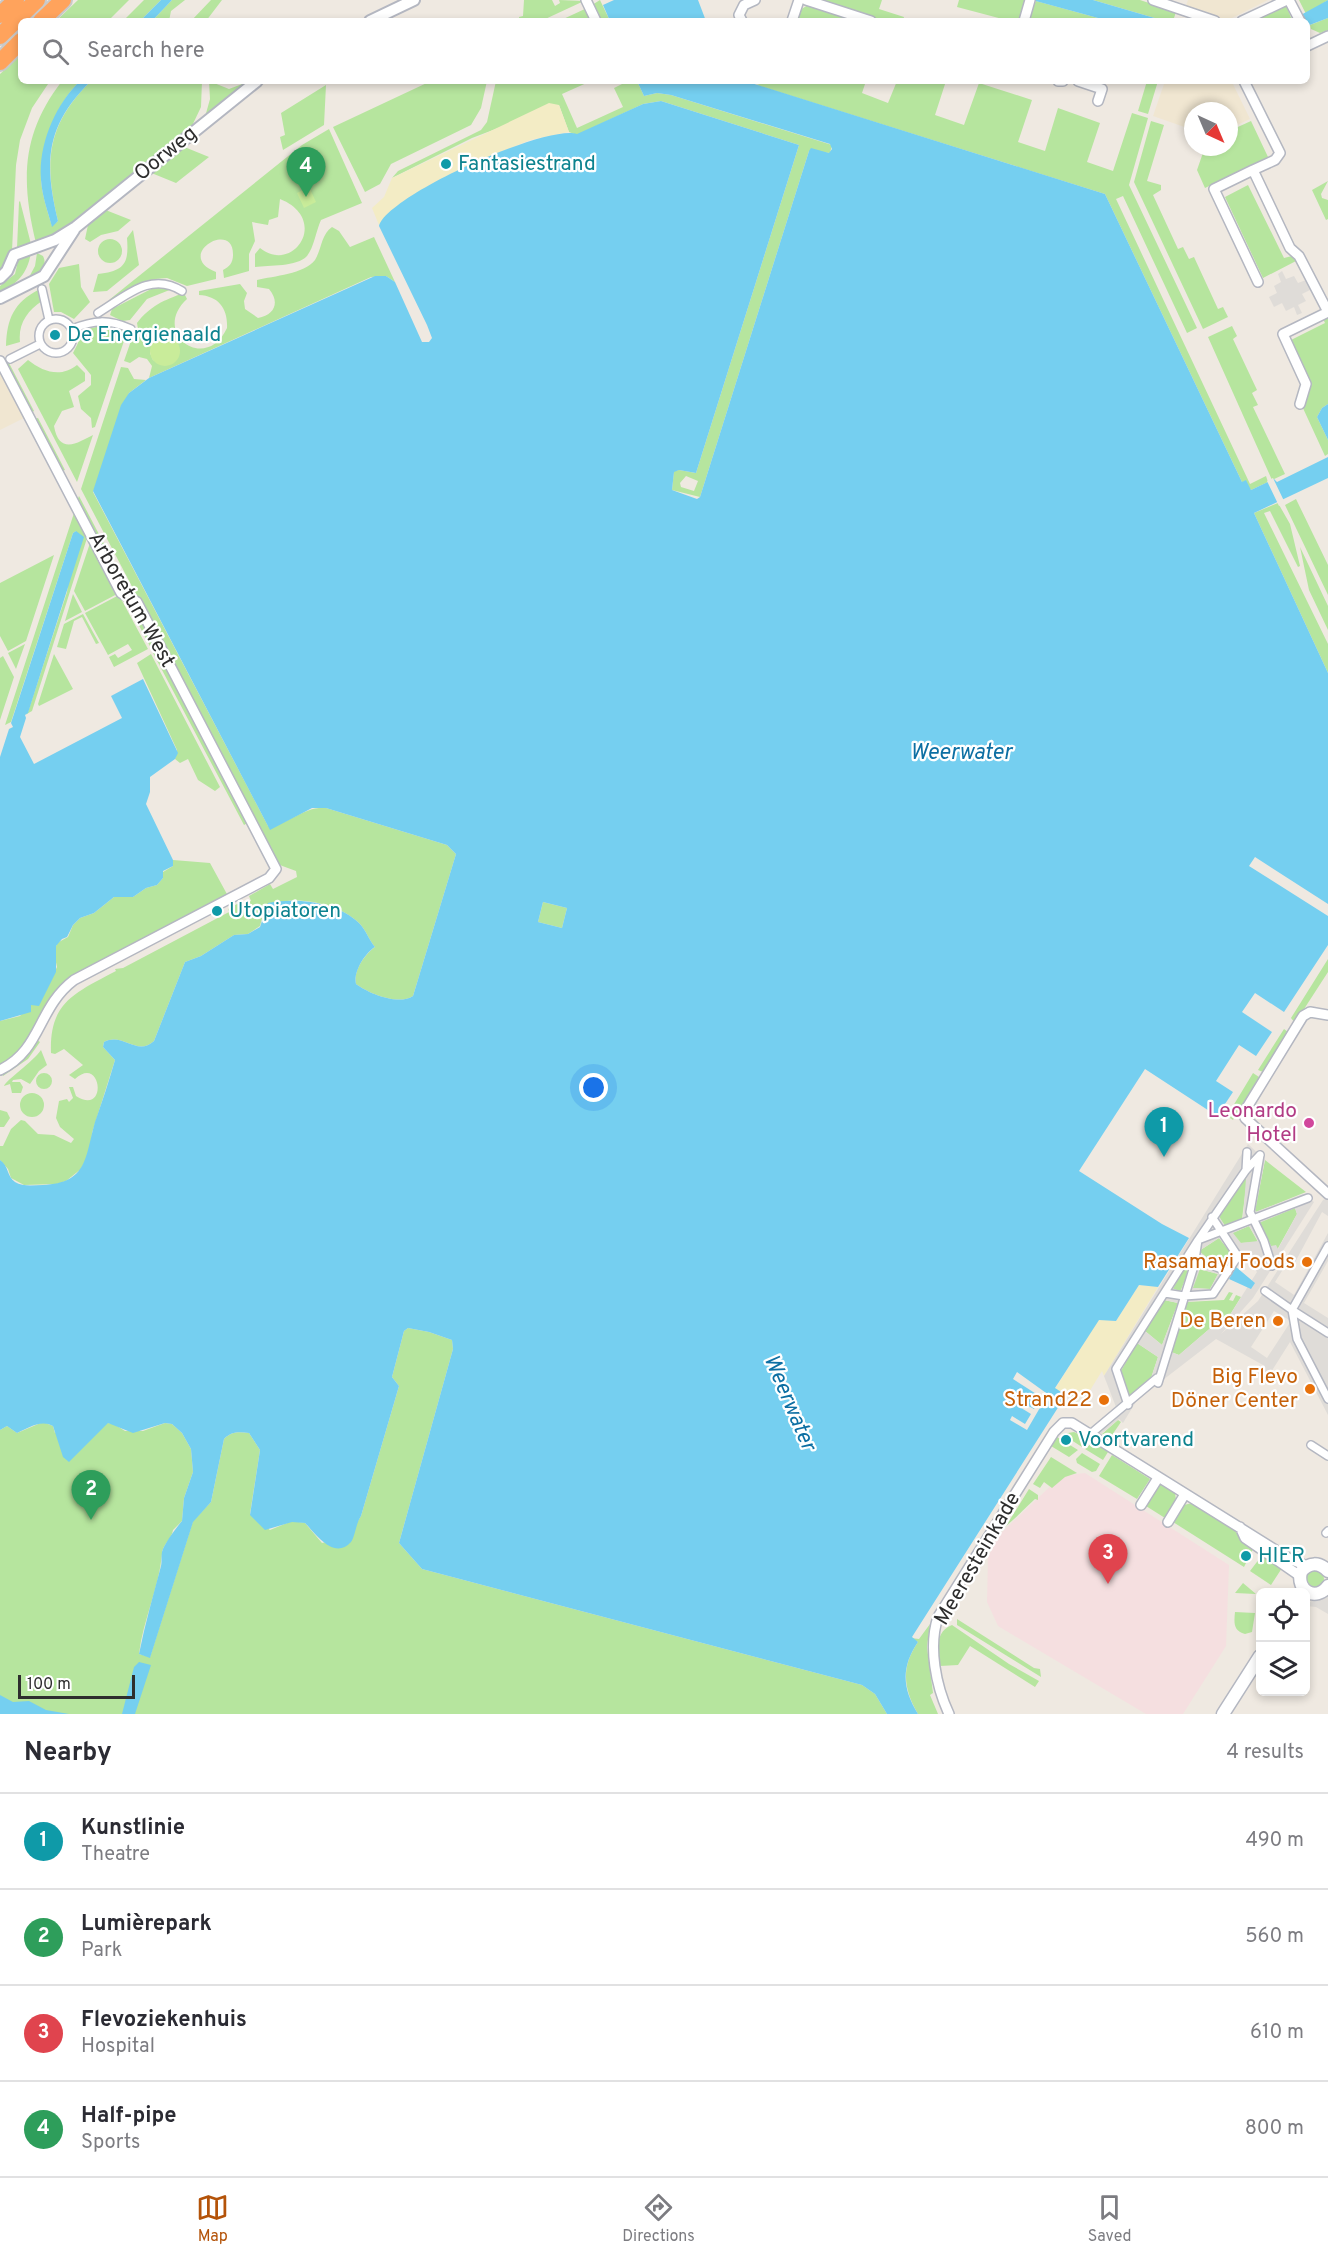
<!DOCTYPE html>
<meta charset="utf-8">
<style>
body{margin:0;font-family:Overpass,sans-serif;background:#f2f2f3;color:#2b2b33}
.controls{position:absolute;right:18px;bottom:18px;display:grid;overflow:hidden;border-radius:9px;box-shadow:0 3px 9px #0003}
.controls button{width:54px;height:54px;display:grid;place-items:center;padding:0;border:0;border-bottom:2px solid #e1e1e2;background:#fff;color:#2b2b33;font:30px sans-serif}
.compass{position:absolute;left:1184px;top:102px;width:54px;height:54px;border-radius:50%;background:#fff;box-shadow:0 3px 9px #0003;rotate:136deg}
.scale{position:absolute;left:18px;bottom:15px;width:117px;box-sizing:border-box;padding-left:6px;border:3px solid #2e2e2e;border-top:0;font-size:16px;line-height:21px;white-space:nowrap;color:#2e2e2e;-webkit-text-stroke:4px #fff;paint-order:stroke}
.you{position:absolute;left:594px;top:1088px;width:21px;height:21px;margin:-15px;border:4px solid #fff;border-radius:50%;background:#1a73e8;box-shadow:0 0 0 9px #1a73e833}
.badge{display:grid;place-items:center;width:39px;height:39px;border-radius:50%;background:#b45309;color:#fff;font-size:20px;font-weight:700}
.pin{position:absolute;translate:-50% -50px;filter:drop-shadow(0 2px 3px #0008)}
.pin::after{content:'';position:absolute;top:32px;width:21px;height:18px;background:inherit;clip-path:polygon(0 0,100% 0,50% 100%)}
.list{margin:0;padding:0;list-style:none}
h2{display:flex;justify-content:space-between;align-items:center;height:78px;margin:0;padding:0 24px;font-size:26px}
h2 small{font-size:20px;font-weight:400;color:#7c7c81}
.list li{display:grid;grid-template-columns:39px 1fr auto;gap:18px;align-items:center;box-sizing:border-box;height:96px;padding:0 24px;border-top:2px solid #e1e1e2}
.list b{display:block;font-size:22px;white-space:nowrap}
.list p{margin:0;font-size:20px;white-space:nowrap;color:#7c7c81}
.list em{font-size:20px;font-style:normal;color:#7c7c81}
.icon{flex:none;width:33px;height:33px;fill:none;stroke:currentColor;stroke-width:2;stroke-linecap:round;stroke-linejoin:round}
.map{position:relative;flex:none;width:1328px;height:1714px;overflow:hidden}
.search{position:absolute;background:#fff;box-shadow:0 3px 9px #0003;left:18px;right:18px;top:18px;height:66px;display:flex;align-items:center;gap:15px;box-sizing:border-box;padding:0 21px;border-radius:9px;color:#7c7c81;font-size:22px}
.sheet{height:462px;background:#fff}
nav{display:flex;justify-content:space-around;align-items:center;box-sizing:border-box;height:84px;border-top:2px solid #e1e1e2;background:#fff;font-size:16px;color:#7c7c81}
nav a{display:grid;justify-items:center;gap:3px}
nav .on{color:#b45309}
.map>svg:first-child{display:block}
.education{fill:#f0e6d1}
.medical{fill:#f5dfe0}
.green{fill:#b6e59e;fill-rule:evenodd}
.sand{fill:#f3ecc5}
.pitch{fill:#c9ec9a}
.plaza{fill:#dfdcd8;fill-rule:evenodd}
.water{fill:#75cff0;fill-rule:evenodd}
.pier{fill:#efe9e1}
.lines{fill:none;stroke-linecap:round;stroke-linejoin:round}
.pedestrian-casing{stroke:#b4b7c1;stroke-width:10}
.minor-casing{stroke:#b4b7c1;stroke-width:12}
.tertiary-casing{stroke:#b4b7c1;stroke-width:14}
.secondary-casing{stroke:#b4b7c1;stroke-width:15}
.motorway-casing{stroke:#c9c9c9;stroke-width:20}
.pedestrian{stroke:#fff;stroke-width:7}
.minor{stroke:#fff;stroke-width:9}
.tertiary{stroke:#fff;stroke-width:10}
.secondary{stroke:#fff;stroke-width:12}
.motorway{stroke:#ffa35c;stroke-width:16}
.culture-dot{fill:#0f9aa8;stroke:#fff;stroke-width:2}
.hotel-dot{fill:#d1479c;stroke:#fff;stroke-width:2}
.food-dot{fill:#e8710a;stroke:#fff;stroke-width:2}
.labels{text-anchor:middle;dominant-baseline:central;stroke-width:4.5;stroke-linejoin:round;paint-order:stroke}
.street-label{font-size:21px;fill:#2e2e2e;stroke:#fff}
.culture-label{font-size:21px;fill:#0d838f;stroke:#fff;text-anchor:start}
.hotel-label{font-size:21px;fill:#b23c85;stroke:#fff;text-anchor:end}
.food-label{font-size:21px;fill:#c56008;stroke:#fff;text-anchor:end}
.water-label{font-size:22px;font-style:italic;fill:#0d6fa3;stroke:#fff}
</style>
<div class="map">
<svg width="1328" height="1714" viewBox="0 0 1328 1714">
<rect width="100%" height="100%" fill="#efe9e1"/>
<!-- education -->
<path class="education" d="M1188 0H1268L1226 21 1185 8Z
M1165 81 1232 82 1250 119 1229 129V111H1193V130L1153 116Z
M0 367 26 417 0 430Z"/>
<!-- medical -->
<path class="medical" d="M1085 1473 1229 1565 1226 1646 1183 1714H1146L998 1626 987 1602 988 1558 996 1538 1061 1476Z"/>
<!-- green -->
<path class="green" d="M78 0H129L108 21H56Z
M144 0H161L140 21H123Z
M172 0H185L171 11 169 21H152Z
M211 0H222L206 21H191Z
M524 0H552L555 6 560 3 559 0 584 1 541 21H519V17L523 16Z
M600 0 610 21H600L592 5Z
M813 0H882L879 9 904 17 903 21H878Z
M959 0H1025L1020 21H1010L957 7Z
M1093 0H1140L1176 12 1173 21H1165Z
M1299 0H1328L1306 14Z
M1036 1 1109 21H1027Z
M808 5 859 21H796L800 10Z
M1286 5 1292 20 1290 21H1253Z
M587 8 593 21H559Z
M1328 18V30L1320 33 1311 29 1310 25Z
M21 55V81H50L32 108 20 140 16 165 12 251 0 275V74Z
M62 81H80C56 104 40 147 41 180 42 195 48 213 52 226L58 221C44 163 46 125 91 81H202L201 107 191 128 64 231 36 243C21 181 21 134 62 81Z
M209 81 229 89 250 81 205 117 210 99Z
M431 81H487L481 108 471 125 391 164 380 184 365 192 333 127Z
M496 81H591L562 94 577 128 623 107 614 88 628 81H637L644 96 657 93 671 95 832 145 830 153 809 151 700 497 672 490 674 471 679 470 696 473 799 145 661 101 643 104 577 135 569 132 559 105 472 138 392 178 398 171 481 130 487 122ZM686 476 698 481 694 491 681 487 680 483Z
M770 81H866L862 93 888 103 897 81H946L935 115 964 125 979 83 1032 100 1018 142 1045 151 1058 108 1100 123 1087 162 1113 171 1132 113 1148 118 1129 185 1197 328 1187 333 1123 196 1116 199 1250 484 1266 476 1268 482 1251 490 1242 482 1105 194 756 85Z
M1147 81H1158L1148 114 1138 111Z
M326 85 324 125 283 150 280 137 285 135 281 113Z
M1151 121 1164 125 1147 181 1161 185V190L1153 195 1178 249 1183 247 1189 259 1194 257 1218 309 1223 307 1228 317 1203 329 1134 182Z
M1251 121 1268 157 1205 188 1197 170 1205 147H1229V131Z
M329 129 362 203 321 220C316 231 314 247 307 256 297 267 269 265 255 267V254L260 248C294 275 330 219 280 199L278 217 269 220 268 225 252 222 255 241 249 254V271L224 278 223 270C229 267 233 263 233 255 234 219 173 255 216 272V279L187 286 167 278 155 279 109 300 302 145Z
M182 146 209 157 176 183 149 172Z
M1328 181 1321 194 1322 198 1328 200V219L1326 220 1312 190Z
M1248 185 1284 258 1292 256 1296 261 1263 278 1225 197Z
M20 201 31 244 17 248 19 202Z
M103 209 131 220 118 231 101 235 90 242 85 239 88 225Z
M332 227 339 231 350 247 374 237 395 282 386 276 371 277 149 378 152 366 147 359 139 357 130 363 124 361 133 335H136L152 344 150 353 153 360 168 365C181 360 183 348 173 338L163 336 156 339 138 329 137 323C150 306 164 300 184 293L187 299C150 333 206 374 227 328 228 309 219 296 199 295V291L240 284 247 293 244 301 245 309 258 318C275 315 280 302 269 289L257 287V280C274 276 304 274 315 260 322 248 321 235 332 227Z
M133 230 139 265 107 291 93 292 98 274C125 271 129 263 127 238Z
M98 251a12 12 0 1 1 24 0a12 12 0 1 1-24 0Z
M31 252C28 273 18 283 0 293V286L15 274 18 261Z
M37 253 43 256C49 268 37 275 27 281L35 266Z
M79 264 81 287 90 302 74 319 61 312H54L49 284 59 268Z
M157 286 172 289 147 299 130 320 122 321 110 315 112 309Z
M38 290 42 301C27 311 18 324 20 342L6 346C7 318 14 303 38 290Z
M1328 317V404L1322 408 1317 417 1328 440V454L1325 456 1302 406 1309 383 1289 341 1325 323 1323 319Z
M104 325 118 327 126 335 95 427 92 428 91 418 81 409 78 396 91 385V375L73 353 78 343 80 331Z
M1232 326 1237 336 1233 339 1257 390 1252 393 1258 405 1253 407 1285 474 1272 480 1208 337Z
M28 360C43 372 61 378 77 365L85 373V381L69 391 74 407 62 411 54 426C59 456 79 442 93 435L77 482 18 369Z
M9 363 34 411 31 413 6 365Z
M121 367 128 368 134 379 146 380 129 393 93 492 268 826C289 825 304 806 326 808L447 845 456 854 413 996C398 1006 368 993 356 984 353 971 365 954 375 947 369 940 366 930 359 923 339 903 291 893 265 907L260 926 248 934 234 935 201 956 185 962 154 1041C137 1057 123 1032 104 1042L103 1047 115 1060 92 1133 91 1150 81 1169 66 1181 57 1184 24 1185 11 1178 8 1169 0 1160V1146H3L11 1129 21 1120 25 1121 38 1134 54 1135 71 1143 74 1139 60 1127 56 1118 59 1101 67 1099 69 1102 73 1098 69 1087H73L76 1096C108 1117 102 1054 75 1079L69 1075 83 1065 64 1049 55 1054 51 1053C49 1002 75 993 116 971L115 969 123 968 229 912 228 909 239 903 241 906 251 901 249 896 270 884 273 889 297 877 296 871 277 864 81 489Z
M38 418 65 470 62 471 34 419Z
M79 496 126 586 123 588 77 501Z
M1296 499 1328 565V595L1285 505Z
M1278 503 1290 524 1300 566 1298 567 1270 511 1264 513 1328 644V673L1254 513Z
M75 510 88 535 32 711 25 715 28 712 67 592 76 531 73 533 11 722 5 725Z
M91 540 119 593 85 611 74 591Z
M1300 547 1328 606V630L1309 590Z
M54 555 26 641 8 651 0 636V583Z
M73 594 82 612 65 621Z
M119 595 148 649 114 667 109 657 115 654 118 658 132 650 128 644 108 655 85 613Z
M127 603 135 605 156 645 151 648Z
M83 614 99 643 96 644 82 617 74 621 66 649 57 647 64 624Z
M25 644 16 669 8 653Z
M159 651 249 822 244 825 153 653Z
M54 654 73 689 39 706 38 704Z
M151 654 220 787 215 791 198 780 188 759 180 763 175 759 177 750 137 663Z
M3 656 14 677 0 720V658Z
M173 860 210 863 228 896 55 993 23 1050 0 1067V1021L20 1016 48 985 57 967 54 953 57 943 68 937 73 925 80 918 94 913 114 897H133L146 888 157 885 163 878V872L173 866Z
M543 902 567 908 562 928 538 922Z
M1328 959V972L1295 1023 1291 1018Z
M1284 1029 1288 1032 1263 1072 1258 1070Z
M37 1040 40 1042 28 1059 3 1076 2 1072 21 1061Z
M41 1050 47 1065 39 1071 30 1084 21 1079 13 1080 12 1082H20L23 1087 21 1093H12L10 1084 4 1086C6 1080 33 1062 41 1050Z
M36 1081a8 8 0 1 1 16 0a8 8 0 1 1-16 0Z
M1253 1073 1259 1077 1233 1120 1227 1116Z
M20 1105a12 12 0 1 1 24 0a12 12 0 1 1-24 0Z
M0 1110 7 1112 10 1118 4 1127H0Z
M1265 1160 1306 1192 1256 1212 1255 1210Z
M1244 1179H1247L1242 1219 1225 1226 1218 1215Z
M1295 1208 1297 1214 1277 1250 1271 1246 1259 1222Z
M1249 1226 1258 1242 1240 1243 1232 1233Z
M1219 1238 1231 1253 1223 1265 1213 1263 1199 1251Z
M1186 1265 1190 1268 1180 1292 1172 1288Z
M1199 1269 1218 1274 1210 1289 1192 1288Z
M1229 1292 1233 1293 1229 1300 1233 1301 1236 1295 1241 1297 1228 1318 1221 1319 1179 1355 1171 1352 1170 1348 1187 1302 1224 1300Z
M1164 1300 1178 1303 1162 1345 1145 1331Z
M408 1328 429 1332 452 1340 453 1349 399 1543 422 1569 862 1685 875 1694 887 1714H0V1430L7 1426 17 1433 43 1422 53 1426 55 1433 108 1423 114 1424 125 1431H143L165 1423 172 1424 182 1433 191 1449 193 1472 184 1498 182 1521 173 1530C172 1539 162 1545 162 1554 159 1588 143 1620 139 1654L150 1657 193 1521 211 1502 224 1439C232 1431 239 1432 249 1433L260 1450 250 1514 270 1530 292 1521 305 1523 322 1543 354 1535V1527L361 1516 399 1386 392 1377 404 1331Z
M1137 1343 1158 1357 1151 1378 1128 1397 1125 1396 1120 1370Z
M1118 1420 1121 1422 1110 1438 1102 1434Z
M1074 1432 1089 1439 1082 1447 1062 1434Z
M1057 1437 1078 1450 1069 1457 1051 1446Z
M1093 1442 1108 1452 1103 1460 1085 1449Z
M1082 1453 1100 1464 1096 1471 1092 1472 1077 1463 1076 1459Z
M1112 1455 1150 1479 1137 1499 1099 1476Z
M1051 1457 1077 1473 1065 1477 1052 1488 1044 1482 1040 1488 1033 1484Z
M1159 1484 1175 1493 1176 1500 1165 1518 1146 1506Z
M1029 1489 1038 1495V1500L1035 1499C1023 1510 1019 1515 1006 1526Z
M1192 1503 1234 1530 1253 1549 1244 1567 1173 1522 1184 1505Z
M1263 1554 1282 1568 1271 1585 1250 1571Z
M1306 1579a9 9 0 1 1 18 0a9 9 0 1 1-18 0Z
M1243 1583 1256 1594 1235 1593Z
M1235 1612 1255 1613 1252 1632 1245 1634C1233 1631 1234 1622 1235 1612Z
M957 1619 1034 1668 1040 1669 1041 1677 957 1625Z
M930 1624 927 1647 933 1693 930 1695 938 1714H918C903 1688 901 1667 918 1642L911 1638 919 1639Z
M952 1625 1009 1664 1039 1681 1035 1687 970 1646 958 1665 940 1666C937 1651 935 1631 952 1625Z"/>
<!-- sand -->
<path class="sand" d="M549 103 559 105 569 132 530 140 475 163 379 225 372 208 384 197 392 178Z
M1139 1285 1158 1287 1104 1376 1102 1371 1089 1392 1085 1390 1077 1402 1055 1389 1099 1319 1116 1321Z"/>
<!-- pitch -->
<path class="pitch" d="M309 187 316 202 304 208 297 193Z
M150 351a15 15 0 1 1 30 0a15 15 0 1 1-30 0Z"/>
<!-- plaza -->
<path class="plaza" d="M1282 271 1286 279 1294 276 1298 283 1306 280 1310 290 1302 294 1306 301 1298 305 1302 313 1297 315 1294 307 1286 311 1282 303 1274 307 1269 297 1277 293 1274 286 1281 282 1278 274Z
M1248 1144 1265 1160 1255 1212 1303 1194 1314 1202 1253 1298 1221 1334 1258 1301 1323 1200 1328 1197V1216L1322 1212 1293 1266 1287 1263 1275 1282 1294 1295 1328 1233V1261L1304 1303 1328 1318V1415L1290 1342 1266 1380 1258 1374 1263 1365 1216 1339 1137 1400 1123 1423 1119 1419 1100 1435 1091 1430 1116 1407 1104 1376ZM1246 1178 1243 1219 1225 1226 1218 1215ZM1295 1208 1297 1214 1278 1249 1276 1245 1271 1246 1259 1223ZM1249 1226 1258 1241 1241 1243 1233 1233ZM1219 1238 1231 1253 1224 1265 1213 1263 1199 1251ZM1244 1254 1257 1272 1228 1318 1221 1319 1179 1355 1171 1352 1170 1348 1187 1302 1216 1299ZM1189 1265 1182 1291 1173 1289 1185 1266ZM1200 1269 1218 1274 1210 1289 1193 1288ZM1164 1300 1178 1303 1162 1345 1145 1331ZM1274 1311 1291 1321 1267 1358 1251 1347ZM1137 1343 1158 1357 1151 1378 1128 1397 1121 1371Z
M1328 1595V1614L1316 1607 1306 1606 1314 1598Z"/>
<!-- water -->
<path class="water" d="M161 0H172L152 21H140Z
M614 0H698L706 21H610L603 5Z
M1032 0H1093L1165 21H1109Z
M1328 0V18L1307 26V21H1290Z
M80 81H91C45 126 44 163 58 221L52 227C48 212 42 196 41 180 38 145 55 105 80 81Z
M637 81H745L1105 194 1242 482 1246 480 1251 490 1274 479 1277 482 1328 457V478L1254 513 1328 673V945L1284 1012 1255 993 1242 1012 1272 1032 1256 1056 1239 1045 1216 1081 1233 1092 1217 1116 1145 1069 1079 1171 1162 1224 1189 1238 1158 1287 1139 1285 1116 1321 1099 1320 1055 1388 1066 1395 912 1637 918 1642C901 1667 902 1688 918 1714H887L875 1694 862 1685 422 1569 399 1543 453 1349 452 1340 429 1332 408 1328 404 1331 392 1377 399 1386 361 1516C356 1523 355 1537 351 1542 334 1561 315 1533 305 1523L292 1522 265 1530 250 1515 260 1450 249 1433C239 1432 232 1431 224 1439L211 1502 193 1522 150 1658 139 1654C145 1624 153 1596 161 1566 162 1562 161 1557 162 1552 164 1544 176 1528 182 1521L184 1498 193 1472 191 1449 182 1433 172 1424 165 1423 133 1433 108 1423 69 1462 63 1457 53 1426C41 1419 28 1428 17 1433L7 1426 0 1430V1160C9 1166 7 1177 15 1182 23 1187 34 1185 43 1185 88 1183 85 1157 95 1122 102 1102 109 1081 115 1060L103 1047 104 1042C123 1032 137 1057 154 1041L185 962 201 956 234 935 248 934 260 927 268 903C296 897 338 902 359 923 366 930 369 940 375 947 365 953 353 972 356 984 368 993 398 1006 413 996L456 854 447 845 326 808H312L270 830 93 491 121 405 129 393 149 378 375 276H386L395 282 422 342H429L432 338 427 325 379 226C388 195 547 124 577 134L643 104 661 101 799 145 696 473 679 470 674 472 672 490 697 499 700 497 809 151 811 148 829 153 832 149 830 144 671 95 657 93 644 96ZM543 902 567 908 562 928 538 922Z
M1328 404V440L1317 417 1322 408Z
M76 531 84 537 28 713 25 715 26 718 20 737 34 764 122 718 111 696 143 679 178 753 175 759 150 777V792L146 804 173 860V866L163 871V878L157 885 146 888 133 897H114L94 913 80 918 73 925 67 937 62 939 56 946V972L39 1006 31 1005V1012L0 1021V757L9 729 13 727 11 723 73 533Z
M1236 1267 1255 1283 1251 1289 1229 1279Z
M139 1662 151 1665 135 1714H122L134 1667Z
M0 1695 13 1702 29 1701 46 1710 69 1714H0Z"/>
<!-- pier -->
<path class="pier" d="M1273 478 1285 503 1279 506 1267 481Z
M1255 857 1328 904V916L1249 866Z
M1017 1372 1060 1403 1058 1407 1045 1399 1027 1430 1010 1420 1012 1416 1025 1424 1031 1414 1018 1406 1021 1402 1034 1409 1041 1397 1013 1379Z"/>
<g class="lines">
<!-- pedestrian casing -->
<g class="pedestrian-casing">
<path id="pedestrian" d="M42 289 49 320
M98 313C126 296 151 271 182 291
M39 336a17 17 0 1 1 34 0a17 17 0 1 1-34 0Z
M72 329C94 320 108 319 131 329
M10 359 40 344
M1260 1155 1250 1212 1264 1241 1272 1266
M1246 1170 1247 1152
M1212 1217 1239 1258
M1196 1258 1228 1272
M1265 1291 1292 1310 1328 1246
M1165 1293 1184 1296 1213 1294 1238 1256
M1292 1310 1297 1339 1328 1399
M1292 1310 1328 1333
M1158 1383 1194 1266 1198 1240 1246 1170 1260 1155
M1128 1405 1116 1369 1198 1240 1308 1198
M1094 1431 1157 1378
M1311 1445 1328 1456
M1326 1533 1328 1531"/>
</g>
<!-- minor casing -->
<g class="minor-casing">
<path id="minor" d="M586 0 596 21
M806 0 871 21
M1153 0 1215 21
M1289 0 1300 21
M742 21 739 15 744 5 755 0
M792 21 799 0
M1024 21 1030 0
M1242 21 1287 0
M1307 46 1328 36
M1058 81H1063
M1078 81 1102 89 1098 101
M1244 81 1280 153 1275 160 1253 170 1290 248 1299 256 1328 312
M1253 170 1214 189 1258 282
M0 361 121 593 137 602 276 869 269 878 74 980C37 1008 42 1050 0 1070
M1300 404 1306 384 1283 334 1328 312
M1328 1015 1310 1012 1303 1016 1246 1109 1245 1118 1328 1194
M1141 1505 1158 1478
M1168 1522 1185 1494
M1240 1527 1245 1538 1300 1576
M949 1714C936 1686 928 1647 938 1617L1054 1432 1063 1423H1072L1290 1559 1307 1566"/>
</g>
<!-- tertiary casing -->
<g class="tertiary-casing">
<path id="tertiary" d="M370 21 414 0
M0 278 7 271 14 255 55 240 76 227 257 81
M0 298 44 276 74 230"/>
</g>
<!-- secondary casing -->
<g class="secondary-casing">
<path id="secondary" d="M1328 1571C1319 1562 1309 1562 1301 1572 1296 1591 1316 1602 1328 1586
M1223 1714 1260 1656"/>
</g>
<!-- motorway casing -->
<g class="motorway-casing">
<path id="motorway" d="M0 15 16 0
M41 21 63 0
M0 36 37 0
M0 62 21 41"/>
</g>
<!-- pedestrian -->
<use href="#pedestrian" class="pedestrian"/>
<!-- minor -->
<use href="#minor" class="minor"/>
<!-- tertiary -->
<use href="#tertiary" class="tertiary"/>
<!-- secondary -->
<use href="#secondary" class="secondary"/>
<!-- motorway -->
<use href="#motorway" class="motorway"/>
</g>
<!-- markers -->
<g class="culture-dot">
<circle cx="446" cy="164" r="6"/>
<circle cx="55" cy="335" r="6"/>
<circle cx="217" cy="911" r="6"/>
<circle cx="1066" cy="1440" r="6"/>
<circle cx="1246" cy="1556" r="6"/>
</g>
<circle class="hotel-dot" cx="1309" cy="1123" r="6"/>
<g class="food-dot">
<circle cx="1307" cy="1262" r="6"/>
<circle cx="1278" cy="1321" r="6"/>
<circle cx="1310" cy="1389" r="6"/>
<circle cx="1104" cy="1400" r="6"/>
</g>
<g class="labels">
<!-- street labels -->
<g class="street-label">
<text transform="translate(166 154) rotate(-39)">Oorweg</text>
<text transform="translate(131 600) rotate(60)">Arboretum West</text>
<text transform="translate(978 1559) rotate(-60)">Meeresteinkade</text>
</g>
<!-- culture labels -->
<g class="culture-label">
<text x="458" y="164">Fantasiestrand</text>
<text x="67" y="335">De Energienaald</text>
<text x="229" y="911">Utopiatoren</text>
<text x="1078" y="1440">Voortvarend</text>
<text x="1258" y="1556">HIER</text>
</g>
<!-- hotel labels -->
<g class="hotel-label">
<text x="1297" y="1111">Leonardo<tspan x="1297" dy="24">Hotel</tspan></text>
</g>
<!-- food labels -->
<g class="food-label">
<text x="1295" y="1262">Rasamayi Foods</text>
<text x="1266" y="1321">De Beren</text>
<text x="1298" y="1377">Big Flevo<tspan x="1298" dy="24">Döner Center</tspan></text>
<text x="1092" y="1400">Strand22</text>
</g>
<!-- water labels -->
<g class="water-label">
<text x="961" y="753">Weerwater</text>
<text transform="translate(789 1403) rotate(67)">Weerwater</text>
</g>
</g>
</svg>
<div class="controls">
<button><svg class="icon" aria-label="locate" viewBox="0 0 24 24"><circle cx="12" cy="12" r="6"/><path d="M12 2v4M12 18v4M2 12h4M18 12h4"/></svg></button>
<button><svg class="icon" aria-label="layers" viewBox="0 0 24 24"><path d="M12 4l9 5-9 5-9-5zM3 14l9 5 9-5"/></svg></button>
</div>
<svg class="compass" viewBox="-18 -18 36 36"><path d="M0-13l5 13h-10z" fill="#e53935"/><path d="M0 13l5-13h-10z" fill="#7c7c81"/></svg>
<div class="scale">100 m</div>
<div class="you"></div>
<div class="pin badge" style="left:1164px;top:1157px;background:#0f9aa8">1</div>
<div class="pin badge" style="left:91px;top:1520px;background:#2e9e5b">2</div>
<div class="pin badge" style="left:1108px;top:1584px;background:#e0444e">3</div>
<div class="pin badge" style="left:306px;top:197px;background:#2e9e5b">4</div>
<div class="search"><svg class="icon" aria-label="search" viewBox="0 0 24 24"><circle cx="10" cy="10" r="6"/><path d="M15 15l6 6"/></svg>Search here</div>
</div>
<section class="sheet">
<h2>Nearby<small>4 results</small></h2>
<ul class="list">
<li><span class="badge" style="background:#0f9aa8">1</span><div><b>Kunstlinie</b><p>Theatre</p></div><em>490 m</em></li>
<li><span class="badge" style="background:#2e9e5b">2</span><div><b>Lumièrepark</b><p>Park</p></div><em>560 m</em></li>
<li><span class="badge" style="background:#e0444e">3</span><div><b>Flevoziekenhuis</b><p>Hospital</p></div><em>610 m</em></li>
<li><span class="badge" style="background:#2e9e5b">4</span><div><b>Half-pipe</b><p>Sports</p></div><em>800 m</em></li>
</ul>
</section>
<nav>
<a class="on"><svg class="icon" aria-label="map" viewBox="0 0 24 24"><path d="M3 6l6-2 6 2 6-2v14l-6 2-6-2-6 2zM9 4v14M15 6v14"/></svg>Map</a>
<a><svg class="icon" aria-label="directions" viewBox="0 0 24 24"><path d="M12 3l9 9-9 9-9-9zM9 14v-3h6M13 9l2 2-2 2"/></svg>Directions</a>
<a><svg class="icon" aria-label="saved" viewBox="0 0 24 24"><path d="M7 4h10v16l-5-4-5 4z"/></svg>Saved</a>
</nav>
